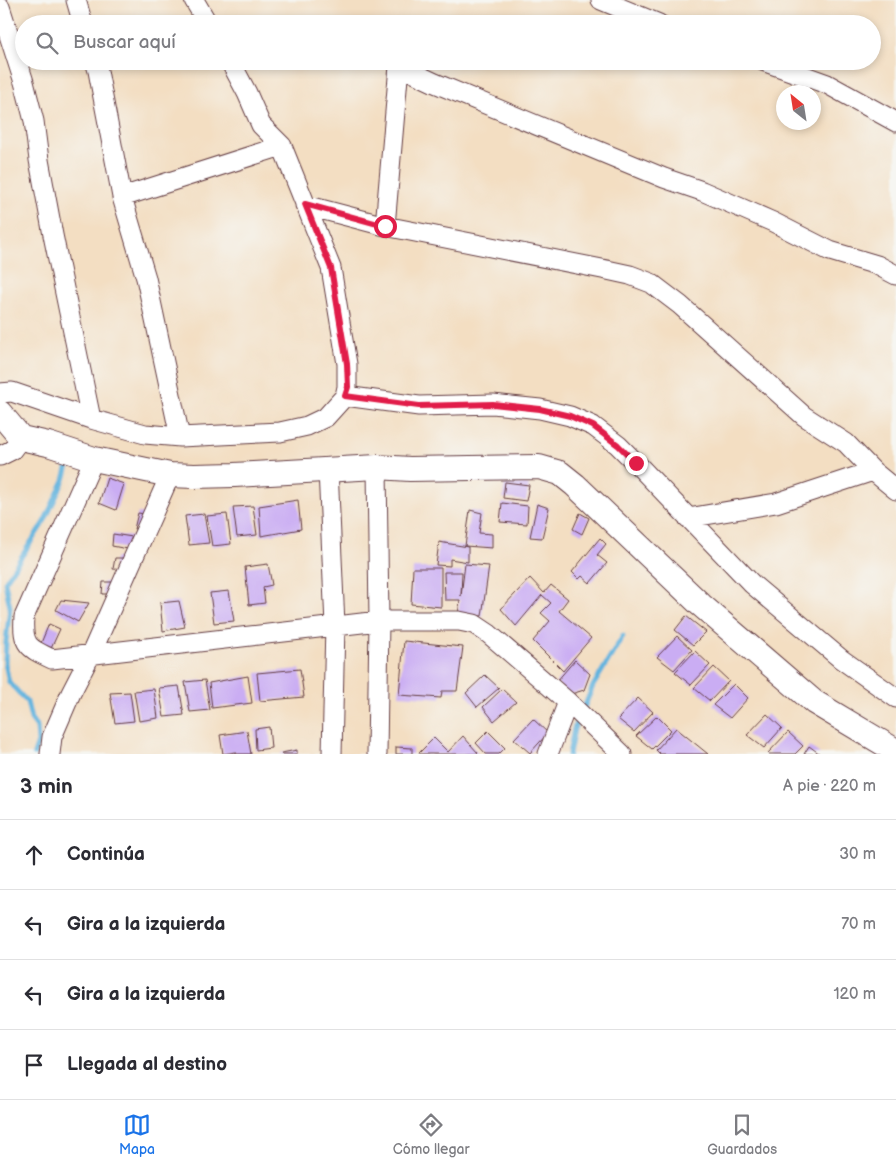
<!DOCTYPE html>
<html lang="es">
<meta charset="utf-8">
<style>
body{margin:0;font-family:"Balsamiq Sans",sans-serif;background:#f7f7f7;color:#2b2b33}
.compass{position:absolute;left:776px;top:85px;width:45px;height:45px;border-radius:50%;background:#fff;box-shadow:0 2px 8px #0003;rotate:330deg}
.stop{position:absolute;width:15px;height:15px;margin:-11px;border:4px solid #e11d48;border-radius:50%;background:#fff}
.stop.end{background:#e11d48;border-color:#fff;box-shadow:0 1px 5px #0008}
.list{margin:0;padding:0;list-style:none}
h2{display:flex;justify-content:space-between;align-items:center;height:65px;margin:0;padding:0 20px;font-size:21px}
h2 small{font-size:16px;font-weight:400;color:#7c7c81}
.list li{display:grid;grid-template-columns:32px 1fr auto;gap:15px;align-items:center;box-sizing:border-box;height:70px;padding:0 20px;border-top:1px solid #e1e1e2}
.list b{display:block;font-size:19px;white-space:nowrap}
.list em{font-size:16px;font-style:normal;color:#7c7c81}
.icon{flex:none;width:28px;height:28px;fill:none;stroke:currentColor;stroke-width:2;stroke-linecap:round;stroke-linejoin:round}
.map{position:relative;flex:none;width:896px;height:754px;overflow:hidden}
.search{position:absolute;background:#fff;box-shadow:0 2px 8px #0003;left:15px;right:15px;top:15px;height:55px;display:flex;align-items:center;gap:12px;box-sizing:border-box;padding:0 18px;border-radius:28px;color:#7c7c81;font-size:19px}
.sheet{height:345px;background:#fff}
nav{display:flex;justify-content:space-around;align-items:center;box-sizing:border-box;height:70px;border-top:1px solid #e1e1e2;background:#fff;font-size:14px;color:#7c7c81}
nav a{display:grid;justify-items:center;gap:2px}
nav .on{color:#1a73e8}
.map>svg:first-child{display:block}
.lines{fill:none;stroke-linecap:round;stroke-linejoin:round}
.stream{stroke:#63b4de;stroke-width:5}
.building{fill:#caadf3}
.minor-casing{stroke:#633c42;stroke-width:21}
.tertiary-casing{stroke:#633c42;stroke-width:26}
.minor{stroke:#fff;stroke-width:19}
.tertiary{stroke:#fff;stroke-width:24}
.route{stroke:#e11d48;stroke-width:6}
</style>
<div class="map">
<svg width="896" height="754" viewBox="0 0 896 754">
<rect width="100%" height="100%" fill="#f6f6f2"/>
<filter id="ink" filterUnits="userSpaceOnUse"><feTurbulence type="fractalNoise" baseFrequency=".02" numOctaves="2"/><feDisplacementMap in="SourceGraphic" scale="10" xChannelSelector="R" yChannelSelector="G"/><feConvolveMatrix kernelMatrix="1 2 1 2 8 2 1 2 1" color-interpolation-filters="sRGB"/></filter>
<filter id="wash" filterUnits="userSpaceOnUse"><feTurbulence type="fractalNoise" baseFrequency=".0096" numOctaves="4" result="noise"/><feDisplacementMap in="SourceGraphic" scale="20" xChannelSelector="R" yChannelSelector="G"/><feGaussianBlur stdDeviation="1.12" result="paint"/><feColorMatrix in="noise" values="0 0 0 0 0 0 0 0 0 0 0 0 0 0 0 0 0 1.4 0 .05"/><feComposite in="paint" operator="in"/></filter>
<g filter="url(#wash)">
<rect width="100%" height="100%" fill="#f3dec2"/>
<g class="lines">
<!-- stream -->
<path class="stream" d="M583 710 593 686 623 636
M34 754 38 742 37 727 31 719 27 702 9 682 5 663 6 642 10 607 5 582 44 522 64 480 70 458
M569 754 574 729 579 717"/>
</g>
<g id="blocks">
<!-- building -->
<path class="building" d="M107 478 124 484 116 510 99 503Z
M505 482 529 485 526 501 503 498Z
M298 500 301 529 261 536 259 506Z
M502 503 528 506 527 524 500 522Z
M537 504 549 508 542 538 530 537Z
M253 506 257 535 237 537 233 507Z
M470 510 482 513 479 533 492 534V548L465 546Z
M138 513 152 515 146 530 134 529Z
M580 513 589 518 582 534 573 529Z
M204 514 209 543 189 545 185 516Z
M227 514 231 544 212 546 207 516Z
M113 534 139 538 133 550 112 546Z
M600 538 606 544 597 555 607 563 590 583 582 576 579 579 572 572Z
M439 542 468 547V562L450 559V566L436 565Z
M115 558H129L127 570 113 569Z
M268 564 272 585 263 587 265 603 249 605 245 567Z
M465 564 489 566 482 616 458 615 460 600H445L444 572H462L461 596Z
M413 568H441V607L411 604Z
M530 578 544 593 551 585 568 599 559 611 591 638 563 671 533 641 550 621 541 613 551 603 542 595 516 626 501 609Z
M103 582H115V594H102Z
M229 591 234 621 214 623 210 593Z
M61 600 89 603 78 622 56 610Z
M179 601 185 627 163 631 160 603Z
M686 616 706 632 693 645 675 630Z
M49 624 60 629 48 655 38 650Z
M677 636 692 650 674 670 657 657Z
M404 641 463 647 457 691H442L441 698 399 695Z
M695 651 710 665 691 685 675 672Z
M575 660 590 674 584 690 568 695 556 682Z
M714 667 729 681 710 701 694 688Z
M300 669 304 697 260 701 257 673Z
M485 675 499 688 477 707 466 693Z
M248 676 252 703 212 708 209 683Z
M205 680 210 710 190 712 185 682Z
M734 684 748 698 730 718 713 705Z
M179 686 184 715 164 717 159 688Z
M154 689 158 718 139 721 134 691Z
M502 689 516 702 494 721 483 707Z
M130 692 134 721 115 723 110 693Z
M638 698 653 712 634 732 618 719Z
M767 714 782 728 764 748 747 735Z
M657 716 671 730 652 749 636 736Z
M533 719 548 733 530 753 514 739Z
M269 727 271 748 256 750 255 729Z
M676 728 708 754H660L656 750Z
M247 731 251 754H236V752L223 754 220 735Z
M488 731 505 748 499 754H486L476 743Z
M788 732 803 746 795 754H769L768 753Z
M463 736 478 753 477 754H418L434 738 448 752Z
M809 746 820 754H804Z
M396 747 412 748V754H396Z
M297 750V754H281V753Z"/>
</g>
</g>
<g filter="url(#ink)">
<use href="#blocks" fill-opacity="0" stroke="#633c42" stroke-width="1"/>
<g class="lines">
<!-- minor casing -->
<g class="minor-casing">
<path id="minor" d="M76 0 83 24
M194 0 208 24
M601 0 659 24
M0 7 24 82 34 121 39 160 53 235 91 419
M95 61 98 71 122 197 146 278 180 437
M763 61 827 84 896 122
M122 197 282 146
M305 205 385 226 607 270 630 275 651 283 680 305 804 416 846 443 873 471 896 490
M385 226 399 66 435 83 664 178 702 191 773 222 830 251 877 265 896 275
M0 393 12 392 91 419 145 434 180 437 280 432 307 426 326 417 345 396 347 387V364L331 268 282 146 261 125 247 93 230 61
M345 396 419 406 493 404 540 409 570 416 593 426 618 445 636 463 752 584 841 659 896 698
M0 456 12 450 21 438
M94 459 24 617C22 645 28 648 52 659L379 621H459L474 624 489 634 568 702 622 754
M377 467 379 621 377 754
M328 469 335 625 332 754
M688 518 776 503 873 471
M50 754 52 737 71 693 91 654 170 475
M548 754 568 702"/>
</g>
<!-- tertiary casing -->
<g class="tertiary-casing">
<path id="tertiary" d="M0 413 21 438 48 444 94 459 170 475 194 476 234 475 377 467 410 469 539 467 560 473 575 485 701 605 814 702 896 751"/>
</g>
<!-- minor -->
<use href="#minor" class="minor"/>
<!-- tertiary -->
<use href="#tertiary" class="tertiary"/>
</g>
</g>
<g class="lines" filter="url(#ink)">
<!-- route -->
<path class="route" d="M385 226 305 204 331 268 347 364 348 387 345 396 419 406 493 404 540 409 570 416 593 426 618 445 636 463"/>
</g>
</svg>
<svg class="compass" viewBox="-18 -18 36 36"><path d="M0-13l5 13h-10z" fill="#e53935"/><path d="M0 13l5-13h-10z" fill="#7c7c81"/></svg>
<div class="stop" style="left:385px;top:226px"></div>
<div class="stop end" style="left:636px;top:463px"></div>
<div class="search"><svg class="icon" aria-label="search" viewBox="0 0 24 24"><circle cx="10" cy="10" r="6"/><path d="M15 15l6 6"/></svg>Buscar aquí</div>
</div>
<section class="sheet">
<h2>3 min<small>A pie · 220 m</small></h2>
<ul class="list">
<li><svg class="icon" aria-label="ahead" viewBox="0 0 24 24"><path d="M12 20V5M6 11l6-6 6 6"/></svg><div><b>Continúa</b></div><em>30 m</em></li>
<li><svg class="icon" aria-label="left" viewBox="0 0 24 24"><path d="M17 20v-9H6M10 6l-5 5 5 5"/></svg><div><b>Gira a la izquierda</b></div><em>70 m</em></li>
<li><svg class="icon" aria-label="left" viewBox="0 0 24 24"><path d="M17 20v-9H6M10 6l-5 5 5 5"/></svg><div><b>Gira a la izquierda</b></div><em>120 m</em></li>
<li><svg class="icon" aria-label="arrive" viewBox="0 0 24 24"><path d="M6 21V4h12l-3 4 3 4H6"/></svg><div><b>Llegada al destino</b></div></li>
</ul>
</section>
<nav>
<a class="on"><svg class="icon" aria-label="map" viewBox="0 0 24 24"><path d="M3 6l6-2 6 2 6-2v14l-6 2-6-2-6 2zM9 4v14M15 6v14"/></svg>Mapa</a>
<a><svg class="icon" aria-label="directions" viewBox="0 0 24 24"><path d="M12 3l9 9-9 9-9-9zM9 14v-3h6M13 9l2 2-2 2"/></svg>Cómo llegar</a>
<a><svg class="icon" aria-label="saved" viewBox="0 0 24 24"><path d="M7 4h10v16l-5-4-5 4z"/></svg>Guardados</a>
</nav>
